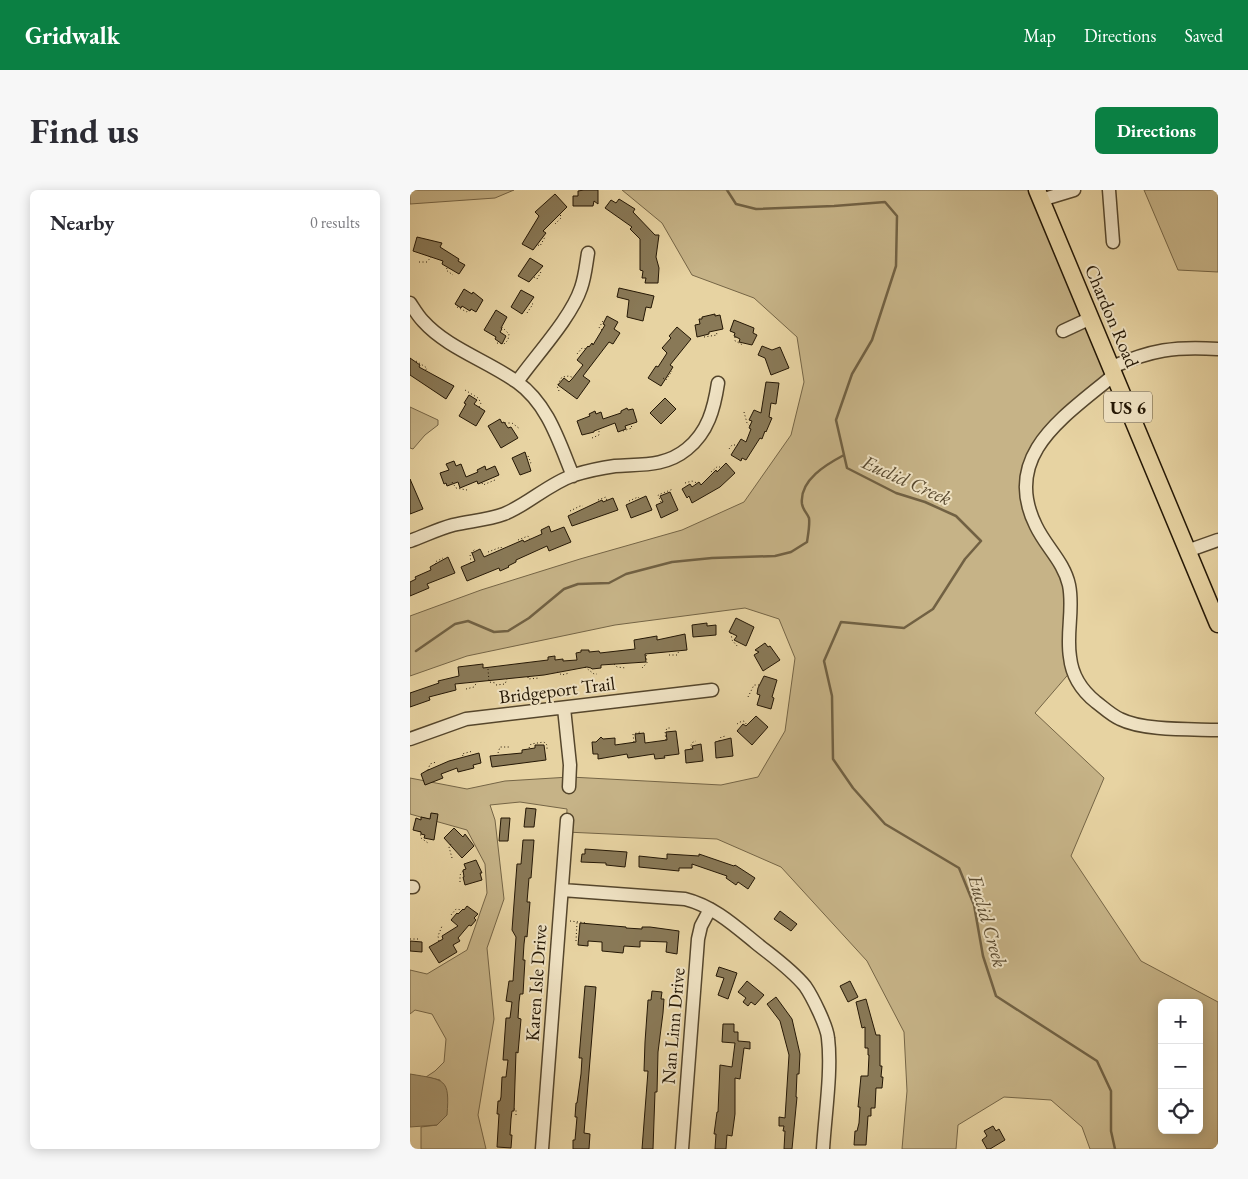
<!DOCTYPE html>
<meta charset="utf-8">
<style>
body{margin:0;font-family:"EB Garamond",serif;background:#f7f7f7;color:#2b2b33}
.controls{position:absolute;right:15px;bottom:15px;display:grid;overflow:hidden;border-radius:8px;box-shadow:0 2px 12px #0003}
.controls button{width:45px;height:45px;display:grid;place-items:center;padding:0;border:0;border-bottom:1px solid #e1e1e2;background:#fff;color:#2b2b33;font:25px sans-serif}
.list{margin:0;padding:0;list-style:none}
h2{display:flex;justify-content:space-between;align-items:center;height:65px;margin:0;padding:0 20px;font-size:21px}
h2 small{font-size:16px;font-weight:400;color:#7c7c81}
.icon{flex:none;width:28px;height:28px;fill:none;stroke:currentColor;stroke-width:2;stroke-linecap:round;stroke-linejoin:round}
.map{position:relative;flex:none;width:808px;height:959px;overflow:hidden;border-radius:8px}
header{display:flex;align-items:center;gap:30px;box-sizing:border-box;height:70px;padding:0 25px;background:#0b8043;color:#fff}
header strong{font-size:24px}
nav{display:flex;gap:28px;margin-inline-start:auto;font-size:18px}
.intro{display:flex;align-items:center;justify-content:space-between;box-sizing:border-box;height:120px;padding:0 30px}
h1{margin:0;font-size:35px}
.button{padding:12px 22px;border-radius:8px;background:#0b8043;color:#fff;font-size:18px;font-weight:700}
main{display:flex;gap:30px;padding:0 30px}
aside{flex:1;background:#fff;border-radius:8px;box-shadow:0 2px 12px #0003}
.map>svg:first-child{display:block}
.green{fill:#c6b387;stroke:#756546;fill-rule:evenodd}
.water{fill:#a5936d;stroke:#716143}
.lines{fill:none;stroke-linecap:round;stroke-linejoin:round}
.stream{stroke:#716143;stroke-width:2.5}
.building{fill:#897957;stroke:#241705}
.minor-casing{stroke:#55462c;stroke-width:15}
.major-casing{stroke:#241705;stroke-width:19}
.path{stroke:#241705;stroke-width:1;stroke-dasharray:1 2.5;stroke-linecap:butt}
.minor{stroke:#efe2c3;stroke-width:12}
.major{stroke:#e7d3a2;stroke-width:16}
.labels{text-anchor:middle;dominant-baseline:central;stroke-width:4;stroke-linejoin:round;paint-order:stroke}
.shield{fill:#efe2c3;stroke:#61543e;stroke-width:1}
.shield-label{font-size:18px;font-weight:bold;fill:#241705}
.street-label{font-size:19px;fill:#241705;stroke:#efe2c3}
.water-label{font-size:20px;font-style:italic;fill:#58492f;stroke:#efe2c3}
</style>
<header>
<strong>Gridwalk</strong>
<nav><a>Map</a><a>Directions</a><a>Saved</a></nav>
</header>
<div class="intro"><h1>Find us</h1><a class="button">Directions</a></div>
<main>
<aside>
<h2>Nearby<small>0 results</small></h2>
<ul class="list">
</ul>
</aside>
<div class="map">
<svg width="808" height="959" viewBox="0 0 808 959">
<rect width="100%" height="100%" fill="#e7d3a2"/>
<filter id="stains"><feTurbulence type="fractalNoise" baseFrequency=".004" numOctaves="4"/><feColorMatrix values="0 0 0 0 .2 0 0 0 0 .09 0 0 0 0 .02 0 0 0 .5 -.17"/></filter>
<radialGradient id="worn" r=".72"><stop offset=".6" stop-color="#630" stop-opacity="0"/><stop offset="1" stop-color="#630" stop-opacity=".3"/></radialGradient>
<!-- green -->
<path class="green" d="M0 0H104L85 8 0 14Z
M212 0H627L705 184 627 256 618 314 654 379 662 480 625 523 694 588 661 666 731 771 808 812V959H680L672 937 641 910 594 907 548 935 546 959H492L497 901 494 842 457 771 371 677 307 649 156 642 157 619 110 612 80 615 85 630 94 709 77 758 84 829 68 925 76 959H11V937L27 935 30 890 16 887 25 881 34 872 36 849 22 824 5 820 0 824V780L17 784 57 760 77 703 75 674 57 640 0 624V588L57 599 95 591 160 587 311 595 348 587 375 541 385 468 369 429 335 418 205 435 57 466 0 486V426L71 400 170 369 272 340 334 312 381 245 394 192 387 147 344 108 282 85 252 33ZM752 813H789V940H752Z
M734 0H808V82L768 80Z
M0 217 28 230V235L15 245 3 259 0 258Z"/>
<!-- water -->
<path class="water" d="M0 884C35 890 40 888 37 925L27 935 0 937Z"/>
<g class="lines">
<!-- stream -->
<path class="stream" d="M317 0 326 14 346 19 424 16 475 12 487 26 486 76 462 150 442 184 426 230 437 278 486 303 515 312 546 326 571 351 555 369 523 419 494 438 431 432 414 471 422 506 423 569 443 598 475 634 549 678 564 715 573 766 586 806 687 871 701 901V941L705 959
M6 461 45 434 58 431 84 442 98 441 119 428 154 399 168 394 199 393 216 384 262 372 302 368 365 366 381 362 397 352C398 345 400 335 399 328 397 323 393 320 392 314 389 290 417 274 434 265"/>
</g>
<!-- building -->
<path class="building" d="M174 0H188V14L184 11 183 16H163V6H168V1Z
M145 4 157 17 133 41 136 43 123 60 112 54 129 26 125 22Z
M209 9 225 19 223 22 245 45H249L246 67 249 78 248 93H235L236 88H232L233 81 230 80V49L220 39 222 37 195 18 201 10 206 13Z
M7 47 32 53 30 57 49 69 48 71 55 75 49 84 32 74 33 71 3 61Z
M120 68 133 76 119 92 108 86Z
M209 98 244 106 241 118 236 117 233 131 217 127 219 110 207 107Z
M54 99 62 104 63 102 73 110 66 122 61 119 60 121 52 116 51 118 45 114Z
M111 100 124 107 112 124 101 117Z
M86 120 97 127 91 138 92 139 90 142 96 146 92 154 85 149 86 147 74 140Z
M305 124V126L310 125 313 139 299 142V144L287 147 285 135 290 134 289 129H292V127Z
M197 126 208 132 204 139 210 143 203 154 199 152 173 186 180 191 167 209 148 195 154 188 159 192 162 189 173 175 167 170 178 156 179 157 182 153 183 155 195 135 193 134Z
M324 130 344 138 343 143 347 145 342 155 329 152 330 149 324 146 325 143 320 141Z
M267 137 281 149 260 175 263 177 251 196 238 188 246 176 248 177 257 163 252 158 261 148 259 146Z
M352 156 362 160 370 157 379 178 361 185 355 168 348 165Z
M0 168 10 175 9 177 44 196 36 209 0 185Z
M356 192 369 193 366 214 361 213 359 227 362 228 356 242 355 241 352 249 350 248 336 270 332 268 331 271 321 265 331 249 336 252 341 239 339 238 342 231 339 230 344 220 351 223Z
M59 205 67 210 64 214 75 221 66 236 49 226 56 214 54 213Z
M255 208 266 219 251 234 240 223Z
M217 218 218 220 223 219 227 232 215 236 216 239 208 242 205 233 184 241V242L172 245 167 231 180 226 179 224 185 221 186 224 191 222 193 229 211 223V221Z
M90 229 92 233 94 232 98 238 101 237 108 248 91 258 78 236Z
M115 262 121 281 110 285 102 268Z
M44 271 46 276 51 274 56 287 68 282 67 280 75 276 76 280 85 276 89 285 68 294 67 291 50 298 48 292 37 296 36 293 34 294 30 283 39 280 36 274Z
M316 273 325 283 310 297 282 313 279 306 277 308 272 299 280 294 282 297 289 292 291 295 306 280 307 282Z
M0 289 13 319 0 324Z
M260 302 268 320 251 328 246 315 253 312 250 306Z
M236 306 242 320 221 328 216 315Z
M203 308 208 320 162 336 158 326 192 310 193 312Z
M139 336 141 342 154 337 161 352 139 361 137 356 106 370V372L98 376 99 377 90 381 89 378 57 391 51 377 65 371 62 363 70 359 74 367 113 350 114 352 132 344 131 340Z
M38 367 45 383 17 394 19 398 0 406V392L6 389 5 387 21 380 20 377Z
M326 428 344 437 336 456 324 450 327 446 319 442Z
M297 433V436L306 435V445L283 447 282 435Z
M275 444 277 460 235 464 236 472 191 475V478L182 479 181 478 177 477 134 485 45 494 46 500 19 507 20 510 0 517V503L29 493 28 491 49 486 48 477 73 474V478L138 470V467L145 466V470L153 469V471L167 470 166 463 171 462V460H179V462L189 461 190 463 225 459 224 450 247 446V450Z
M355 453 358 457 360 456 370 470 353 481 344 465 349 462 345 460Z
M354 486 367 490 362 507 364 508 361 519 347 515 350 505 347 504 348 498Z
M346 526 358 537 342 555 327 541 333 534 336 536Z
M266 541 269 564 254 566 255 568 245 569 244 564 218 568 217 564 188 569V564H183L182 552H186L191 547 193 549 205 548V555L226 552 225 544 234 543 235 553 257 550 256 542Z
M321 548 323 566 306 568 305 552Z
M291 554 293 571 276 573 275 560 283 559 282 556Z
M125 555H134L136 570 82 577 80 566 112 563V560L125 558Z
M69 563 71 573 63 575 64 578 48 582 47 578 31 584 33 588 15 595 11 584 16 581 39 571Z
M116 618 126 619 124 637H114Z
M21 623 28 624 24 650 14 648 15 645 11 644V642L3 640 6 628 11 630V627L20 629Z
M91 628H100L98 651H89Z
M44 638 53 647 55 644 64 656 52 668 34 648Z
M113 650H124L121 688H119L117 712H120L117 747 115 746 114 754 113 770H115L113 804H110L109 812 108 828 111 829 108 863 106 862 104 921H102L101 929 100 945H102L101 958 87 957 89 924H87L88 911H90L91 907 92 887H96L98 870H93L96 828H100L102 812 96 811 99 791H103L106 747 102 740 107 674H111Z
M175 659 217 662 215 677 196 675V673L171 672 172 664H175Z
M257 664 289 666V664L324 676 325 675 345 688 338 699 328 692 326 695 316 688 317 686 282 674V678H269V681L229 677V666L257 669Z
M66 670 72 683H70L72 690 55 695 53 687H54L53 680 56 679 54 674Z
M57 716 68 724 64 728 66 730 61 736 59 735 48 748 50 751 43 755 47 762 29 773 19 757 33 749 32 746 48 736 41 730 47 723 48 724 53 719 54 720Z
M370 721 387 734 381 741 364 729Z
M170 733 216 737V738L232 739V737H240L269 741 267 764 256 762 257 752 230 751V757L214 756 213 763 192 761V752L178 751V756L168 755Z
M0 751 12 752V762L0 761Z
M309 777 327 783 318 809 308 805 314 788 306 786Z
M337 791 354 805 345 815 341 812 338 816 333 812 336 808 328 802Z
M440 791 448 807 438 812 430 796Z
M175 796 186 797 174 943 180 944 179 959H163V950H165L167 927H165L166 913H167L171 884 172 868H169Z
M242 801 252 802 251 809H254L253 823 248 862 247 902H245L243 959H232L238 881H234L235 852 238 810H241Z
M366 807 382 829 390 864 389 884H387L386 907H387L382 959H374L375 941H373L374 936H369V927L375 928 379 865 370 831 357 814Z
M456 809 466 845H470V876H472L471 887H473L472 898H466L465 918H461V926H458L456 955H444L445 941H447L449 933 450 917H448L451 886H458L459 865H458V858H455V837L452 838 446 812Z
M313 834H324V842H328V851L340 852V859L334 858 330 889 325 888V924L322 946 317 945 316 959H305L306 944H304L307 922H308L310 875 322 877 325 853 312 852Z
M583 936 586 941 589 939 595 950 580 959H577L572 950 577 946 574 941Z"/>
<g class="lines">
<!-- minor casing -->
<g class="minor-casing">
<path id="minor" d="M699 0 703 52
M631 10 664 0
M0 113C4 119 8 126 13 131 37 158 78 171 107 192 138 214 149 252 163 286
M653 141 681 128
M702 177C741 160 765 156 808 159
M705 184C657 225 590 264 626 336 636 357 654 372 659 395 664 419 656 443 660 467 662 486 671 500 686 512 694 518 701 525 710 529 734 541 781 539 808 540
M107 192C126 165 161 128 171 98 175 87 176 75 178 63
M0 351C14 346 28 339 43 335 60 331 78 330 94 324 119 314 138 294 164 285 177 281 191 278 205 276 231 274 255 277 277 259 298 242 304 219 308 193
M777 361 808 350
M154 518 160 575 159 597
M0 549 56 529 302 500
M0 697H3
M152 700 275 709C303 716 324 735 346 753 362 766 381 779 395 796 402 806 417 836 418 848 422 881 415 925 413 959
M132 959 157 630
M272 959 288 749 291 736 300 719"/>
</g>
<!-- major casing -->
<g class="major-casing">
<path id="major" d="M627 0 808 434"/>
</g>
<!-- path -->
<path class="path" d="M145 34 151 28 150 23
M128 55 130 56 135 47
M9 72H17L21 67
M37 78 36 80 43 85
M124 87 127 89 132 80
M47 117 57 122 58 120
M117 123 123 114 121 113
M192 140 189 138 194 129
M294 147 307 145 306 140
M325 147V151L333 155
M87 153 94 154 98 150 99 144 92 137
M167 164 172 158 177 159
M6 171 17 178 15 181
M253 188 256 190 262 181
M55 200 68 208 71 213 69 217
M149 201 147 196 152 187 159 186 164 188
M334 222 337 233 340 236
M95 233H102L110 239
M213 241 222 238 221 235
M182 248 189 245V239
M319 259 322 255H328
M118 266 121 273 119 274
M301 282 308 276 311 278
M42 292 46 298 57 300
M72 293 73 295 85 290
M275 293 282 291 287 293
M188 310 196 307 197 311
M219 311 228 307 229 308
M251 312 248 305 263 299
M160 321 170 316H173
M108 350 118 346 120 349
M78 362 91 357 92 359
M61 373 60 364 65 359
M26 374 25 372 33 368
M321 443 322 450 328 457
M259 465H267L269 461
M204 474 207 477 216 478
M175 477 184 484H187
M232 478 237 473 236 463
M78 479 79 492 86 493
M147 482 152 485 159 483
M118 487V489L130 488
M86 495 95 494 97 489
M56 499 64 497 67 492
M338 507 344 495H349
M327 534 330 532 334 531 337 535
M256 550 255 543 257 538H261
M309 551 311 547 316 546
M224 552 223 544 230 542
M119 558 121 554 134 552 137 555V559
M281 559V555L283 552 286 551
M88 563 90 557H99
M53 566 52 564 63 561
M18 580 20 574 26 572
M10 641 11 648 18 653
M41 654 39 657 42 668
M50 692V685L53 681
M41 725 46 719 52 720
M160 731 177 733
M0 749H8
M29 751 28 746 32 736
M166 751 167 732
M104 919H106V925"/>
<!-- minor -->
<use href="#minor" class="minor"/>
<!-- major -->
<use href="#major" class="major"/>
</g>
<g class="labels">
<!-- shield labels -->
<rect class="shield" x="694" y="201.5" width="48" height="31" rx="4"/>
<g class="shield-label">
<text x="718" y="217">US 6</text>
</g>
<!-- street labels -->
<g class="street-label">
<text transform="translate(702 126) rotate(67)">Chardon Road</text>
<text transform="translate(147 500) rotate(-7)">Bridgeport Trail</text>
<text transform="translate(126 793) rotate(-86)">Karen Isle Drive</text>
<text transform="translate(263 836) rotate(-85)">Nan Linn Drive</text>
</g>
<!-- water labels -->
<g class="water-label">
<text transform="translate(497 290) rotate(24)">Euclid Creek</text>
<text transform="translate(578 731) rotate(74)">Euclid Creek</text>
</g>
</g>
<rect width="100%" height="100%" filter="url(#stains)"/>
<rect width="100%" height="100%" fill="url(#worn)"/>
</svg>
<div class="controls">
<button>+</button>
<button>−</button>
<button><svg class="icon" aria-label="locate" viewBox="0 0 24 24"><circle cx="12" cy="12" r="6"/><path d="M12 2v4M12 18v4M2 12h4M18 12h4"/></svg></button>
</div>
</div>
</main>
